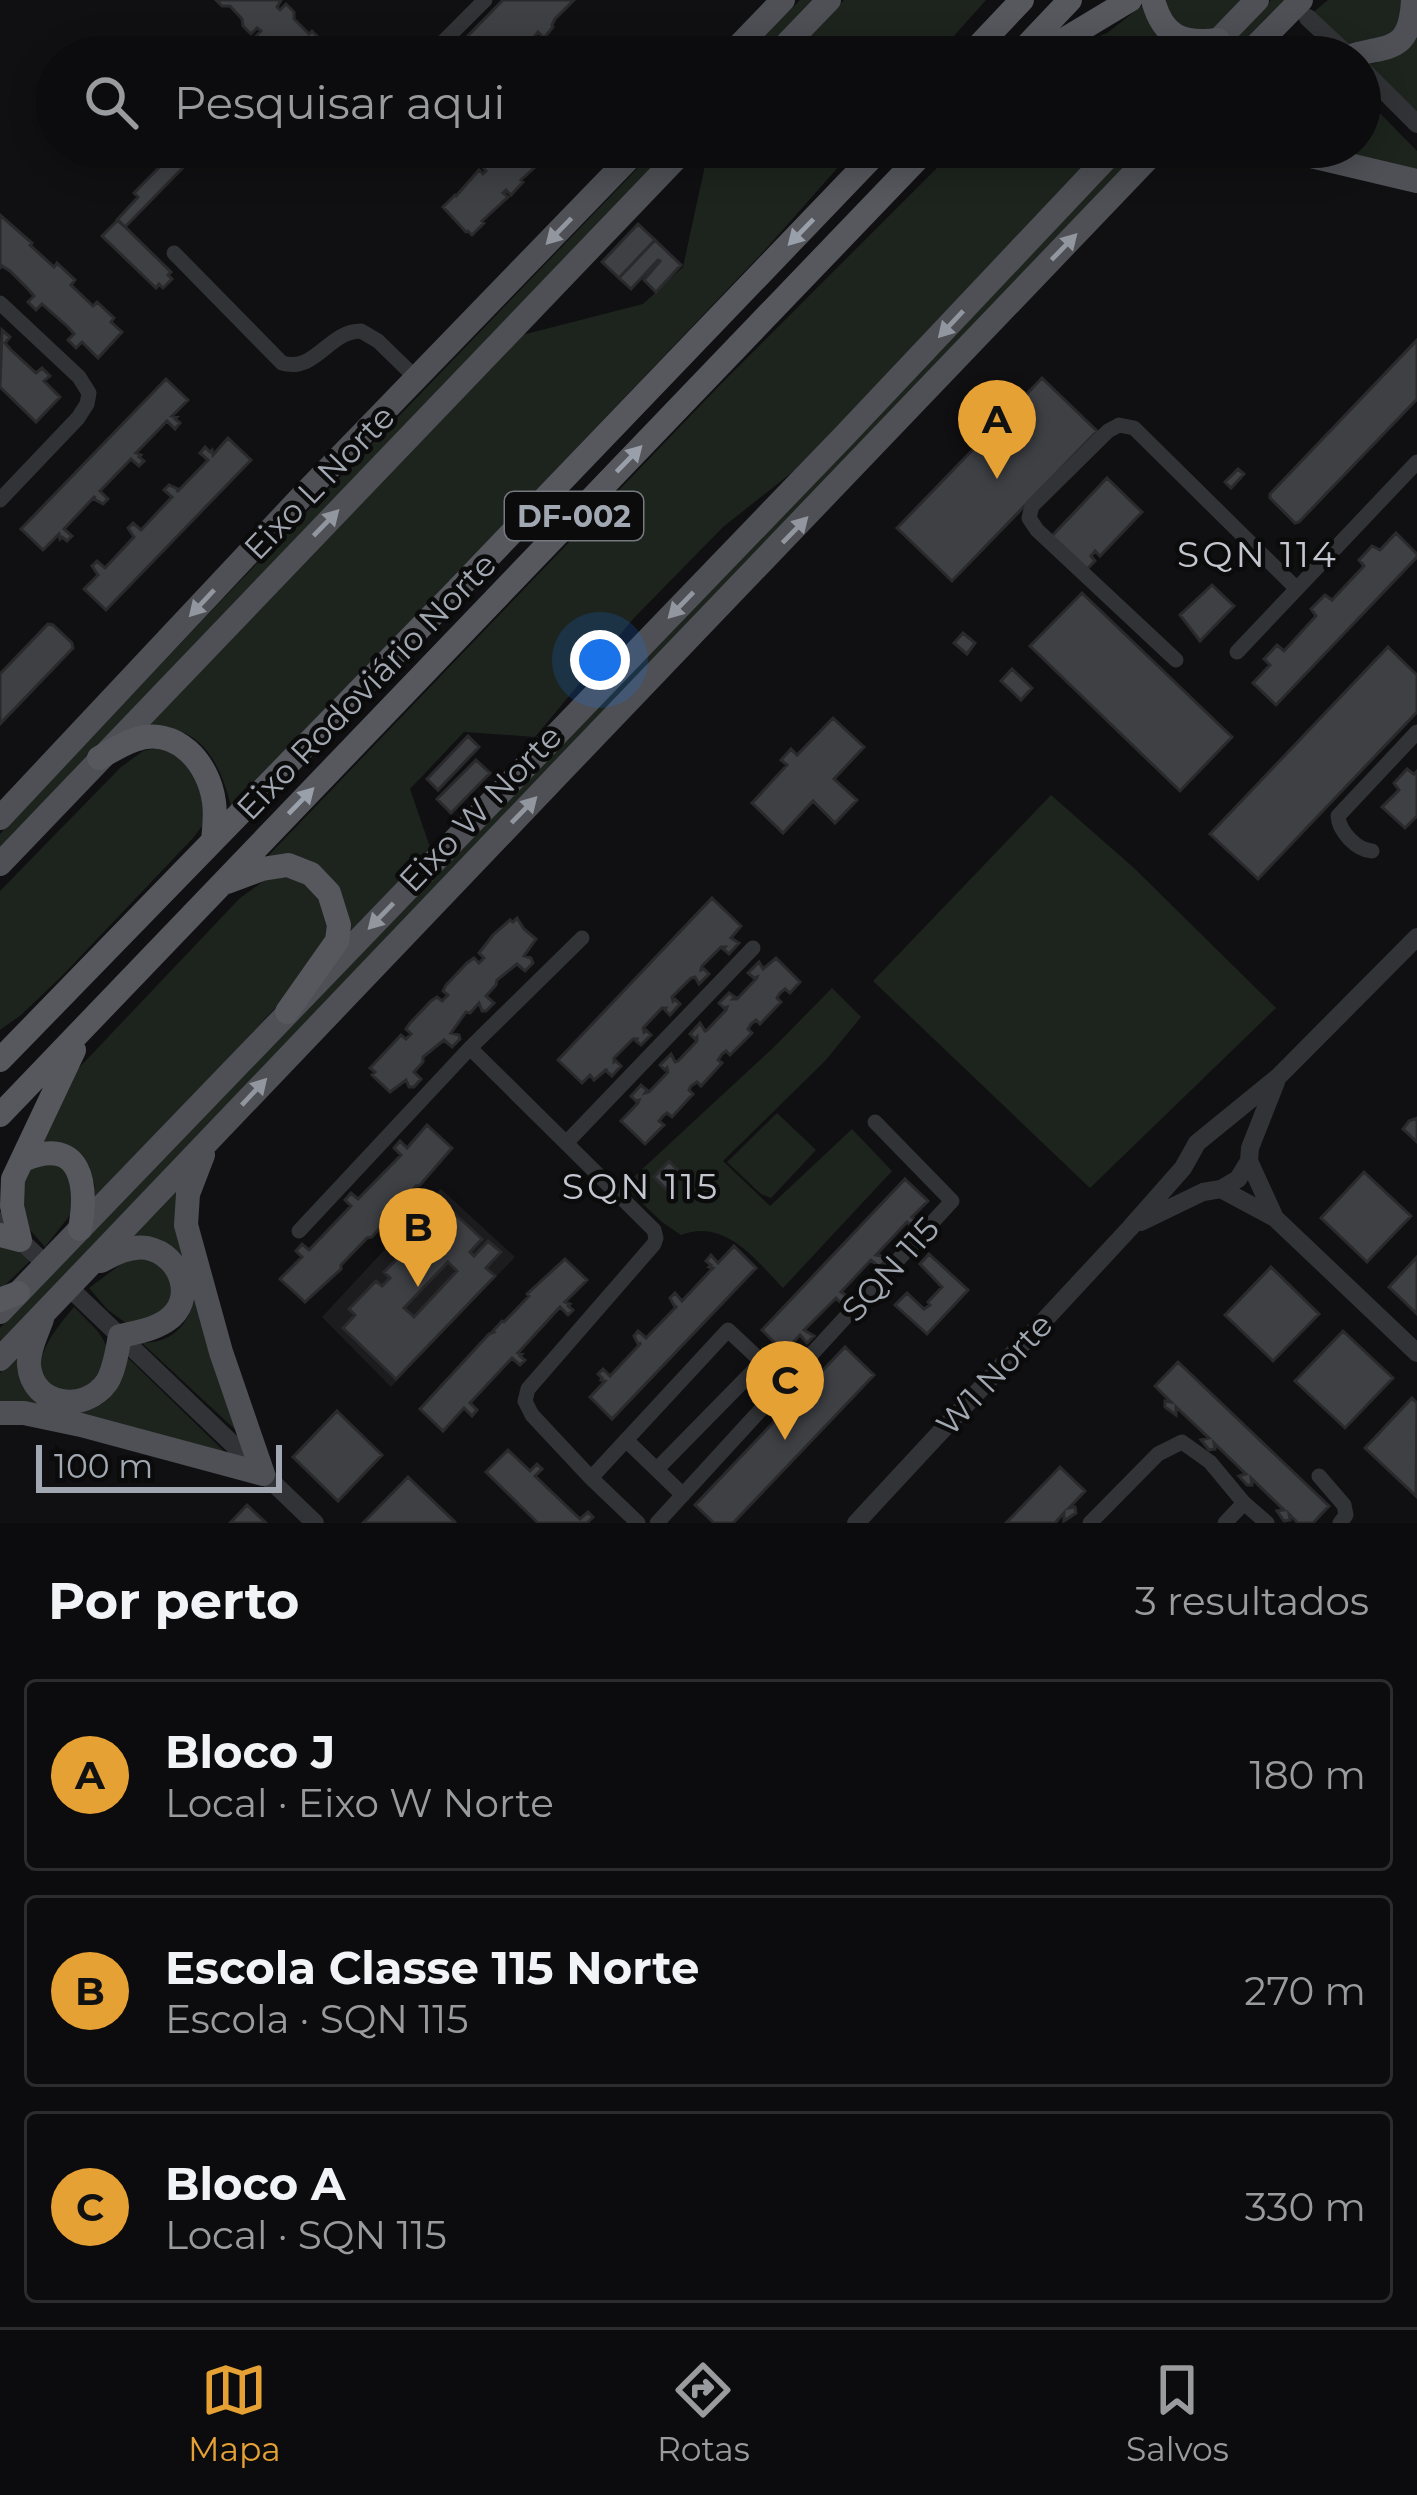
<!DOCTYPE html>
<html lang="pt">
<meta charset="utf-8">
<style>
body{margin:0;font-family:Montserrat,sans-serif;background:#151517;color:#f1f3f6}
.scale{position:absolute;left:36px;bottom:30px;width:246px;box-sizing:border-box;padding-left:12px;border:6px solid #a2a8b2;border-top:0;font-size:33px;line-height:42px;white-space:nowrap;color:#a2a8b2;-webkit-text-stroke:9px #0b0b0c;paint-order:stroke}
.you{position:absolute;left:600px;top:660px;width:42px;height:42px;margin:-30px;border:9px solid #fff;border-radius:50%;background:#1a73e8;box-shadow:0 0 0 18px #1a73e833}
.badge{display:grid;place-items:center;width:78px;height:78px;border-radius:50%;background:#e6a134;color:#111;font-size:39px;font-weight:700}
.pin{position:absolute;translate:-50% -99px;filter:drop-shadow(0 3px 6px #0008)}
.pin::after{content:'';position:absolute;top:63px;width:42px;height:36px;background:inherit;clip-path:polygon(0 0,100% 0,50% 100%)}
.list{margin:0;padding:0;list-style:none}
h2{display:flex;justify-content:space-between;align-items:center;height:156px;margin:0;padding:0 48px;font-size:51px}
h2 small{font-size:39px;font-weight:400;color:#9a9b9e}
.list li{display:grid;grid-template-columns:78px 1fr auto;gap:36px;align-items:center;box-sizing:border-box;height:192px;margin:0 24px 24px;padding:0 24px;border:3px solid #2c2c2e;border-radius:12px}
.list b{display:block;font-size:45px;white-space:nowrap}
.list p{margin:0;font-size:39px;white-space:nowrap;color:#9a9b9e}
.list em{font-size:39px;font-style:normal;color:#9a9b9e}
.icon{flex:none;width:66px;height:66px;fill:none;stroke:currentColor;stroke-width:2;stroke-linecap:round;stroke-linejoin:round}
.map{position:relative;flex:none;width:1417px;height:1523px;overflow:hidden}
.search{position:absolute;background:#0c0c0e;box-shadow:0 6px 30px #0003;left:36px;right:36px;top:36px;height:132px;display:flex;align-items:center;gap:30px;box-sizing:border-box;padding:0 42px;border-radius:66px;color:#9a9b9e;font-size:45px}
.sheet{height:804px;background:#0c0c0e}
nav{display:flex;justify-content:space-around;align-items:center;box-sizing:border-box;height:168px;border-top:3px solid #2c2c2e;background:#0c0c0e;font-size:33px;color:#9a9b9e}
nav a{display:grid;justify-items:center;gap:6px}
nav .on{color:#e6a134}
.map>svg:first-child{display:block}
.built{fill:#1c1c1e}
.green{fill:#1d241d}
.building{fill:#3f4044;stroke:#2a2a2d;stroke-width:3;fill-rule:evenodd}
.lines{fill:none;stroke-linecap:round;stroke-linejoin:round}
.minor{stroke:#313336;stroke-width:15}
.tertiary{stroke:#313336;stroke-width:18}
.primary{stroke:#4e5055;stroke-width:24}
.trunk{stroke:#56585e;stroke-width:24}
.oneway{fill:#91969f}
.oneway2{fill:#9aa0aa}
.labels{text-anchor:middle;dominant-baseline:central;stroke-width:9;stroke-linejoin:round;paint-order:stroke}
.shield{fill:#0b0b0c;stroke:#757980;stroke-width:3}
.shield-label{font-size:30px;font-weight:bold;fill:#a2a8b2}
.street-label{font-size:33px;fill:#a2a8b2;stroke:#0b0b0c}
.neighbourhood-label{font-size:36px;letter-spacing:3px;fill:#c3c6ce;stroke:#0b0b0c}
</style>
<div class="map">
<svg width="1417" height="1523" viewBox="0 0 1417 1523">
<rect width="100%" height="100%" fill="#101012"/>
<!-- built -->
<path class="built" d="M441 1189 515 1257 391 1387 322 1317Z"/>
<!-- green -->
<path class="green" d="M800 0H818L764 57H744Z
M844 0H986L935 57H789Z
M1160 0H1244L1214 30 1173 28Z
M1271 0H1289L1235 57H1217Z
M1328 0H1402L1401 33 1355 49 1311 14Z
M1148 1 1200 50 1193 57H1056L1072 47 1107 33Z
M1417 22V114L1364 65C1396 61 1400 47 1417 22Z
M1360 93 1417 151V176L1301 147H1360Z
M658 147H677L0 855V834L218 604Z
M709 147H856L765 250 232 810C224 777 210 736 171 729 162 728 151 729 142 729L522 335 643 304 683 267Z
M958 147H1107L795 470 723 527 633 619 535 737 464 732 410 789 432 853 349 937 347 911 267 857 717 388Z
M1131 147H1149L0 1346V1328Z
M156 748 173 751 200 775 209 817 193 838 62 976 21 1015 0 1030V891L121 767 143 751Z
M1051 795 1135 869 1276 1008 1090 1188 873 981Z
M281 877 302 880 315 888 331 928 325 950 276 1007 94 1204 95 1186 89 1168 35 1150 75 1072 240 898 265 880Z
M832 988 861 1017 825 1061 723 1161 770 1206 852 1129 892 1171 783 1288C756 1260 725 1218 681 1235L662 1222 624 1186 774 1047Z
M777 1113 816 1150 771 1198 761 1194 727 1162Z
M37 1164 67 1165 78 1205 45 1247 30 1230 19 1185 27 1170Z
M184 1184 242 1436 142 1343C177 1343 195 1318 193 1285 193 1277 190 1264 184 1257 172 1243 145 1244 128 1242Z
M0 1239 33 1258 0 1290Z
M149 1253 175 1270 176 1307 130 1326 108 1310 89 1288 132 1256Z
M74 1307C98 1332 116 1342 105 1379L69 1398 38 1373C42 1345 56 1329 74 1307Z
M23 1350 74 1414C112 1406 119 1392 126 1356L231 1458 0 1405V1373Z"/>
<!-- building -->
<path class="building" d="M216 0H281L277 7 280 10 286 4 294 12V19L309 34 312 31 319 38V42L302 57H275L276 51 270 45H263L255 37 261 31 257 28 251 34 243 26 242 19 230 6H222Z
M503 0H574L555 19 552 25 553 27 544 38 538 32 534 37 540 42 530 52 528 50 518 57H459L453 51Z
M179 147H203L125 227 117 220 138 197 134 193Z
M504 147H556L550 153 546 149 542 152 546 157 521 180 523 182 511 195 506 190 503 193 508 197 482 221 484 223 472 235 468 231 466 232 443 207 455 195 456 196 479 170 483 174 486 171 482 166Z
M0 215 32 243 30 245 54 267 57 263 75 280 71 285 93 306 97 302 114 318 111 322 122 332 98 358 82 342 76 348 68 340 74 334 68 327 42 304 36 310 28 302 34 296 28 289 10 271 2 266 0 268Z
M118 220 171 272 168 275 172 279 163 288 159 284 156 288 102 236Z
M638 224 655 240 619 278 602 262Z
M655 240 681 265 656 292 644 280 660 261 658 260 631 289 619 278Z
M2 330 10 337 5 343 11 350 36 373 42 368 50 376 44 381 60 397 36 422 0 387Z
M1417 340V399L1299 522 1295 523 1270 498V494Z
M1042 378 1097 431 952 581 897 528Z
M166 379 188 400 172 416 177 417 175 419 180 423 175 429 167 421 136 453 141 455 139 457 144 461 139 466 131 459 100 491 108 499 103 504 94 499 95 496 64 529 72 536 67 541 62 537 60 539 59 534 43 550 21 529Z
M228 438 251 460 106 610 84 589 98 575 92 566 97 561 105 568 134 537 128 528 133 523 141 530 172 497 164 490 169 485 178 489 177 492 208 460 200 453 205 447 210 452 212 450 213 455Z
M1238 469 1244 474 1231 488 1225 482Z
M1107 478 1142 512 1100 556 1095 551 1091 556 1095 561 1086 570 1051 537Z
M1396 533 1417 554V557L1276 705 1253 683 1270 665 1264 659 1277 645 1284 651 1316 616 1311 609 1325 595 1332 600 1364 566 1359 560 1372 546 1380 550Z
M1212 585 1234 606 1200 641 1180 615Z
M1082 593 1232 737 1180 791 1030 646Z
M48 624 53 625 72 643 73 648 0 724V674Z
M963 633 975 643 967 654 954 643Z
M1388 647 1417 675V712L1258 879 1210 834Z
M1012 669 1032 688 1021 700 1001 681Z
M833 718 864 747 834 779 857 800 835 823 813 801 783 833 752 803 787 765 781 760 791 749 797 755Z
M468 736 479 747 438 790 427 779Z
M476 760 490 773 451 813 437 799Z
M1407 769 1414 774 1417 771V816L1405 828 1382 807 1399 790 1394 783Z
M712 898 741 926 731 938 739 943 729 954 723 949 725 947H721L702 966 701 970 704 969 709 974 699 984 695 977 691 978 672 997 673 1001 675 999 680 1004 670 1015 665 1010 666 1008H662L643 1028 644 1032 646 1030 651 1035 641 1045 636 1041 637 1039H633L614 1058V1062L616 1061 621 1066 612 1076 606 1071 607 1069 594 1080 590 1075 582 1083 558 1060Z
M517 918 524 929 536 939 524 956 531 958 533 963 525 971 517 964 497 980 496 985 486 996 494 1003 486 1011H482L479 1003 470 1013 466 1012 451 1033 459 1035 460 1039 452 1047 444 1040 423 1057V1062L414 1072 421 1079 414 1087H409L406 1080 390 1092 372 1075 375 1072 370 1068 401 1035 406 1039 411 1034 406 1029 410 1023 431 1001 437 997 442 1001 448 995 443 991 446 985 467 963 474 958 479 963 484 958 479 953 493 935 510 920 513 922Z
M776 958 800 982 790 993 785 989 780 993 777 998 781 1002 760 1024 756 1020 751 1024 748 1029 752 1033 730 1055 726 1051 722 1054 718 1060 722 1063 701 1086 697 1082 691 1086 689 1090 693 1094 672 1117 667 1113 663 1116 659 1121 664 1125 645 1144 621 1121 638 1103 639 1100 636 1101 631 1096 641 1085 647 1090 645 1093 649 1092 668 1072 667 1068 665 1070 660 1065 671 1054 675 1062 678 1061 697 1041V1037L695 1039 690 1034 700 1023 705 1031 707 1030 726 1010 727 1007 724 1008 719 1003 729 993 735 997 733 999H737L756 979 757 977 754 978 748 973 759 962 763 969Z
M1417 1118V1142L1403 1129 1409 1121Z
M427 1125 452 1148 420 1185 416 1186 390 1213V1217L372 1237 367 1238 341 1265V1269L305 1302 280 1279 302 1257 296 1251 302 1244 309 1250 351 1206 345 1200 351 1193 358 1199 401 1155 394 1148 400 1141 407 1148Z
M669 1161 682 1175 667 1190 654 1177Z
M1364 1172 1411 1216 1367 1262 1321 1218Z
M905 1179 928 1201 912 1217 921 1223 915 1229 907 1222 876 1255 881 1256 885 1260 884 1262 879 1267 871 1260 841 1292 850 1298 843 1305 836 1298 804 1330 814 1336 807 1343 800 1335 784 1352 762 1330Z
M453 1212 482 1239 470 1252 474 1256 488 1241 501 1252 486 1268 495 1276 396 1379 343 1328 355 1315 349 1309 376 1281 382 1286 390 1278 384 1272 400 1256 406 1262 426 1240 420 1235 435 1219 441 1224ZM448 1262 457 1271 414 1317 404 1308Z
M734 1246 756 1268 612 1419 590 1397 605 1381 601 1380 602 1378 598 1374 603 1369 610 1376 641 1343 638 1344 634 1336 638 1331 646 1338 677 1306 675 1307 670 1298 675 1293 682 1301 713 1268 709 1267 711 1265 706 1261 711 1255 718 1263Z
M929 1254 968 1290 927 1334 895 1305 907 1293 924 1309 930 1305 928 1302 942 1287 920 1264Z
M1417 1257V1314L1389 1287Z
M565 1259 587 1280 565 1302 570 1304 568 1306 573 1310 568 1315 560 1307 518 1353 522 1354 520 1356 525 1360 520 1365 512 1358 470 1403 477 1410 472 1416 464 1408 443 1431 420 1409 489 1334 494 1332 493 1331 502 1321 504 1322 529 1296 527 1294Z
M1271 1267 1319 1314 1273 1361 1225 1315Z
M1343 1331 1393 1378 1345 1428 1295 1381Z
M845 1347 874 1375 733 1523H714L695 1505Z
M1178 1362 1329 1506 1313 1523H1298L1289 1514 1290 1520 1284 1521 1277 1511 1284 1510 1251 1478 1252 1485H1247L1239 1476 1246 1474 1214 1443 1215 1449 1209 1450 1201 1440 1209 1438 1176 1407V1415L1165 1407V1401L1171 1402 1155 1386Z
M1412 1398 1417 1403 1416 1496 1365 1448Z
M337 1411 382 1455 338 1501 293 1457Z
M508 1450 530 1471 537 1464 542 1469 535 1476 580 1519 588 1512 593 1517 587 1523H538L486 1472Z
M1060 1467 1085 1491 1069 1508 1075 1507 1076 1513 1064 1521V1513L1055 1523H1006Z
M408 1477 455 1522V1523H363Z
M247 1505 266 1523H230Z"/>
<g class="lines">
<!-- minor -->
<path class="minor" d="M428 57 485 0
M174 253 282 363C316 373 328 331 361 331L378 341 417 379
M0 303 79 377 89 393 87 404 78 418 0 500
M1237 652 1417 462
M1176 660 1037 530 1029 518 1032 506 1108 431 1119 425 1134 428 1297 589
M1372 851C1356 850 1339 831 1338 816L1417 732
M470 1048 654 1230 656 1238 654 1244 528 1389 525 1401 532 1415 591 1478 638 1523
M567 1142 753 948
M299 1231 470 1048 582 938
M626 1440 683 1495
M657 1469 762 1362
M1319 1476 1344 1505 1346 1515 1340 1523
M591 1478 728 1330 762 1362 792 1375
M657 1523 952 1201 875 1122
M1090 1523 1158 1454 1182 1442 1210 1462 1244 1503 1267 1523
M1225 1523 1244 1503"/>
<!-- tertiary -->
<path class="tertiary" d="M1308 18 1350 57
M1360 67 1417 124
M1249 1161 1275 1218
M1221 1189 1275 1218 1417 1353
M0 1221 36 1255
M1141 1222 1203 1192 1221 1189 1238 1179 1249 1161 1250 1148 1276 1082
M78 1296 315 1523
M856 1523 1130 1228 1183 1168 1197 1143 1278 1077 1417 937"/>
<!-- primary -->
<path class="primary" d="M728 57 783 0
M774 57 829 0
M1202 57 1257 0
M1245 57 1301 0
M1348 57C1386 44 1410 56 1413 0
M1273 147 1417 181
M0 818 306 492 640 147
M0 864 687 147
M203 1155 188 1194 186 1225 221 1352 263 1474
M0 1312 845 435 1117 147
M42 1319C37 1333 28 1350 29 1365 32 1406 85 1414 107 1382 115 1369 117 1350 120 1336 135 1333 152 1330 166 1321 197 1301 182 1255 147 1248 131 1245 114 1254 101 1261
M0 1359C384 953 774 552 1159 147
M0 1413H24L81 1425 263 1474"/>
<!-- trunk -->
<path class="trunk" d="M1153 0C1163 37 1182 44 1218 40
M968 57 1022 0
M1016 57 1070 0
M1035 57 1130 0
M99 758C110 752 122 744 134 740 176 725 209 763 214 802 216 815 214 829 213 841
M227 882 262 869 288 865 311 874 329 893 339 925 337 941 287 1012
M0 1060 455 592 882 147
M0 1115 929 147
M23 1160C82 1135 88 1185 80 1229
M0 1235 20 1240 12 1206 13 1179 74 1050
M0 1300 18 1293"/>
</g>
<!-- one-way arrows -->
<defs><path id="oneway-solid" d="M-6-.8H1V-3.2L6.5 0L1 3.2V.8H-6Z" transform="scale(3)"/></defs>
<g class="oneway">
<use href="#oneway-solid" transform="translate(559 231) rotate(134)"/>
<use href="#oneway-solid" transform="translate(1064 247) rotate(-46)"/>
<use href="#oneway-solid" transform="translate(951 324) rotate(133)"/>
<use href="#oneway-solid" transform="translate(326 523) rotate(-46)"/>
<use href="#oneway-solid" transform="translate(795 530) rotate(-46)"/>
<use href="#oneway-solid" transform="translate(202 603) rotate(133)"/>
<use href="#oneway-solid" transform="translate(681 605) rotate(134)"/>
<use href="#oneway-solid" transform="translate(524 810) rotate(-46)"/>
<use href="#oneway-solid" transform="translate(381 916) rotate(134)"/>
<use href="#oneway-solid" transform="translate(254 1092) rotate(-47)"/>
</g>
<g class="oneway2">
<use href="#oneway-solid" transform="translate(801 232) rotate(134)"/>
<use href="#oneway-solid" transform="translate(629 459) rotate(-46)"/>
<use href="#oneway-solid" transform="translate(301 801) rotate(-46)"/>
</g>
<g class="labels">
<!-- shield labels -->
<rect class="shield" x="505" y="492" width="138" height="48" rx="9"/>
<g class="shield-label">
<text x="574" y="516">DF-002</text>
</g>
<!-- street labels -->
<g class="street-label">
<text transform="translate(319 482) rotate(-46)">Eixo L Norte</text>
<text transform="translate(366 686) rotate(-46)">Eixo Rodoviário Norte</text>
<text transform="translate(480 808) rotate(-46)">Eixo W Norte</text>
<text transform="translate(890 1269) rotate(-48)">SQN 115</text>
<text transform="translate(994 1374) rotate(-47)">W1 Norte</text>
</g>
<!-- neighbourhood labels -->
<g class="neighbourhood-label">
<text x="1258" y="554">SQN 114</text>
<text x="641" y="1186">SQN 115</text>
</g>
</g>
</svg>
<div class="scale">100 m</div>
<div class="you"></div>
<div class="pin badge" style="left:997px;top:479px">A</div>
<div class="pin badge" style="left:418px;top:1287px">B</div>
<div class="pin badge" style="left:785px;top:1440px">C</div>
<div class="search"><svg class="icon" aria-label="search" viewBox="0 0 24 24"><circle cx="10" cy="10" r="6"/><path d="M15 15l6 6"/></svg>Pesquisar aqui</div>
</div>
<section class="sheet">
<h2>Por perto<small>3 resultados</small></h2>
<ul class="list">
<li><span class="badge">A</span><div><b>Bloco J</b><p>Local · Eixo W Norte</p></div><em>180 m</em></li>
<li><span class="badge">B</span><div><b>Escola Classe 115 Norte</b><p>Escola · SQN 115</p></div><em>270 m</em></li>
<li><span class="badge">C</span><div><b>Bloco A</b><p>Local · SQN 115</p></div><em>330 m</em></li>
</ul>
</section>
<nav>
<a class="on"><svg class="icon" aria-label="map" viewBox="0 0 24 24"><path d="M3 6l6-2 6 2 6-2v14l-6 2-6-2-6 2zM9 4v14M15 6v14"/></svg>Mapa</a>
<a><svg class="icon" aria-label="directions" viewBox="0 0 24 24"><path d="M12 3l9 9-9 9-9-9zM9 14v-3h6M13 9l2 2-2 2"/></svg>Rotas</a>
<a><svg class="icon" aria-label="saved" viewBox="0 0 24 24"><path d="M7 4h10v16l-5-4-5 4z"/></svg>Salvos</a>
</nav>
